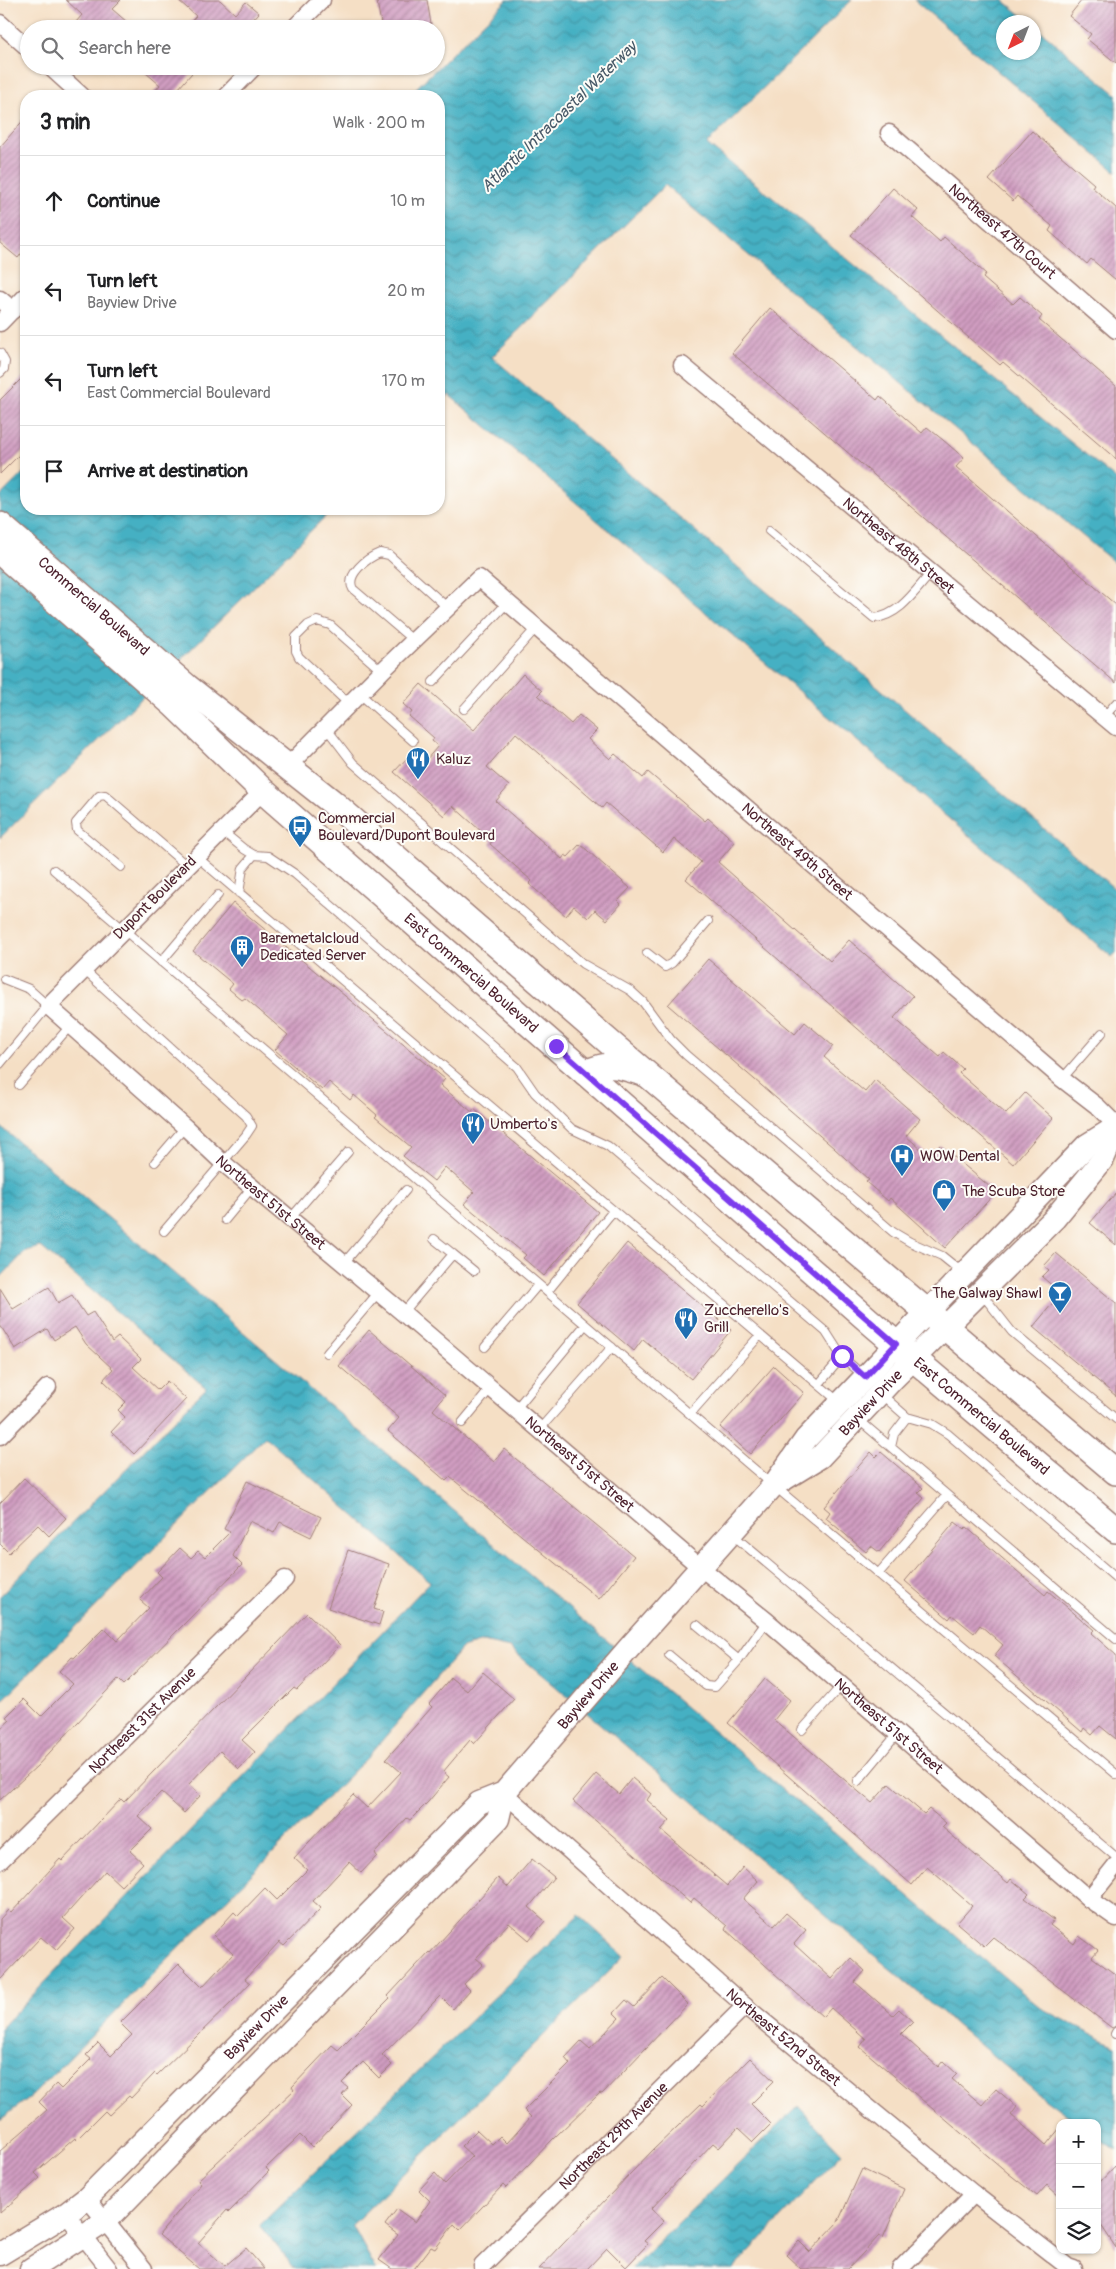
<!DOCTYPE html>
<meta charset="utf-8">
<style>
body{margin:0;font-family:Pangolin,sans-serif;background:#f6f6f6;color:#202124}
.controls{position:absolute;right:15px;bottom:15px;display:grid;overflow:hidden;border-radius:10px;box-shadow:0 1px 4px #0004}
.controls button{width:45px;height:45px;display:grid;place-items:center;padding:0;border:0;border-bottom:1px solid #e0e0e0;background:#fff;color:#202124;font:25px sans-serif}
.compass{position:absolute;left:996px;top:15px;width:45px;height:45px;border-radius:50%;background:#fff;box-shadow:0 1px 4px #0004;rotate:222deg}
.stop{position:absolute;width:15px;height:15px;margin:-11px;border:4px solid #7c3aed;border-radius:50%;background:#fff}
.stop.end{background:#7c3aed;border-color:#fff;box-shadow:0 1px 5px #0008}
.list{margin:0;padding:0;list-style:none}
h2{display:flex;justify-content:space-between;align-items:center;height:65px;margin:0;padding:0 20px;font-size:21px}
h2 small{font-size:16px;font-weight:400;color:#757577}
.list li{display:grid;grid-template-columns:32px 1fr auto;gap:15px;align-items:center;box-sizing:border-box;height:90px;padding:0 20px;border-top:1px solid #e0e0e0}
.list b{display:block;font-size:19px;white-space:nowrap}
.list p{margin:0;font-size:16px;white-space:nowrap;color:#757577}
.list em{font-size:16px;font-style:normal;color:#757577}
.icon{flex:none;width:28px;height:28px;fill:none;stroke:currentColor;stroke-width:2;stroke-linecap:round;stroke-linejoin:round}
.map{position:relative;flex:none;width:1116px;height:2269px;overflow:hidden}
.search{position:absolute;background:#fff;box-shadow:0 1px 4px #0004;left:20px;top:20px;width:425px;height:55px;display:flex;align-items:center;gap:12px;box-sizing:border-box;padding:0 18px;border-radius:28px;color:#757577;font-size:19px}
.panel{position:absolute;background:#fff;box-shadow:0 1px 4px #0004;left:20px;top:90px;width:425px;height:425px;border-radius:20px}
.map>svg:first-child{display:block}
.water{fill:url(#water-waves);stroke:#486877}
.building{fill:url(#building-hatch)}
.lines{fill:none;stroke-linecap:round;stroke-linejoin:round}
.lane-casing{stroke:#a07f78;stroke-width:10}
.street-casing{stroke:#a07f78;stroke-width:19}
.secondary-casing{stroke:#a07f78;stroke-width:25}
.primary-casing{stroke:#a07f78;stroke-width:28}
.lane{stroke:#fff;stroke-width:8}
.street{stroke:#fff;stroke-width:16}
.secondary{stroke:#fff;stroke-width:22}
.primary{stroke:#fff;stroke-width:25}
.route{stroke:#7c3aed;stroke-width:6}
.labels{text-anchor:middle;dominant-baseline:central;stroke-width:4;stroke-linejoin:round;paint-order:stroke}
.street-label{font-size:15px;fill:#4a1f2b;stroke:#fdfcf7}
.poi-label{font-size:15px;fill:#4a1f2b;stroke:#fdfcf7;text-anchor:start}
.water-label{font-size:16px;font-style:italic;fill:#485968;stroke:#fdfcf7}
</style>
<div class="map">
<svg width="1116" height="2269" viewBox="0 0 1116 2269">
<defs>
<pattern id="water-waves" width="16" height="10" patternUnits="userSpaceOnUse" patternTransform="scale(1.25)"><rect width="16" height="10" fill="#45b0c3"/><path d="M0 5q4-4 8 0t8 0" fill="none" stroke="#3c8f9f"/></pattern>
<pattern id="building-hatch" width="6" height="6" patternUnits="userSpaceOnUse" patternTransform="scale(1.25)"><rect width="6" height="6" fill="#d09dc1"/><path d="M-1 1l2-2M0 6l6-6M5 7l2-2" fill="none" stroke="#ab7f9d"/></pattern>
</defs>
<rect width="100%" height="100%" fill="#fdfcf7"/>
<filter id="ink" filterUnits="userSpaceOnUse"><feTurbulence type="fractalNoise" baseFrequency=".02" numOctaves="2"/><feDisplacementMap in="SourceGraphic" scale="10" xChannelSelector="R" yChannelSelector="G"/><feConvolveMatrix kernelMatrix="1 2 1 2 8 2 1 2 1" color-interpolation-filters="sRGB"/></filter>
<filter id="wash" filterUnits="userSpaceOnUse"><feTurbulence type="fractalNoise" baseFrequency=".0096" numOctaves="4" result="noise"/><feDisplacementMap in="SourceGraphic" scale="20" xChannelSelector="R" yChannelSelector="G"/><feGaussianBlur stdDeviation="1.12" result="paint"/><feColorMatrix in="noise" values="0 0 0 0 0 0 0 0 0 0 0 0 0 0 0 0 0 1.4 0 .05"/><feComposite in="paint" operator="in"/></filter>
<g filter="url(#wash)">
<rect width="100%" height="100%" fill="#f5dfc5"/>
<!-- water -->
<path class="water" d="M507 0H852L707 144 1116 479V564L665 185 492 357 1116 890V953L1112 957 449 395 439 404V96H408Z
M914 0H1003L1030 22H1004V52H1034V25L1116 94V172Z
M26 470V509H333L0 838V496Z
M0 1126 1041 2008 1116 2046V2150L1097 2137V2123H1078L1037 2093 510 1648 483 1642 462 1648 366 1759 33 2095 0 2120V2029L430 1582 265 1437 0 1703V1596L206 1388 41 1247 26 1251 0 1278Z
M579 1915 624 1956 352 2225 376 2269H295L260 2225Z
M798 2106 842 2153 733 2269H631Z"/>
<g id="blocks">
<!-- building -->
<path class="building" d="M66 0H121L112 9 135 29H70L82 15Z
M178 0H220L235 14 246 2 259 13 247 26 251 29H184L196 16Z
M388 0H427L431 24 417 26 418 29H382L377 2Z
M1082 0H1116V63L1087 39 1091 34 1069 16Z
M138 66H198L172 96H151L160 85Z
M26 117V247L18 258 0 243V147Z
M1032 131 1094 184 1092 187 1116 208V280L1091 259 1087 264 1049 231 1052 226 1017 196 1013 201 989 180Z
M893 188 918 210 912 217 940 242 944 237 986 274 983 278 1013 304 1020 297 1042 316 1039 320 1116 386V459L1003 362 1000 365 851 235Z
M770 308 877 400 880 396 922 433 927 427 943 440 964 458 956 467 1116 605V683L732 353Z
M26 374V448L0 474V400Z
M523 674 542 691 538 695 571 724 579 715 597 730 588 739 610 759 615 754 643 778 648 772 705 821 708 818 735 842 718 862 830 961 849 940 913 996 894 1018 940 1057 944 1052 963 1069 959 1073 1006 1114 1025 1093 1053 1118 1013 1164 686 879 701 862 674 839 663 852 606 803 602 808 516 733 487 767 509 786 496 801 562 859 565 855 568 857 580 844 630 888 618 901 621 904 607 920 595 910 588 918 574 906 566 916 529 884 532 881 490 844 492 841 453 806 444 816 394 772 408 757 420 767 438 746 432 741 434 738 409 716 412 712 403 704 421 684 474 730Z
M233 903 445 1079 440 1085 472 1112 474 1109 598 1212 544 1276 523 1258 526 1255 464 1204 474 1192 445 1167 434 1181 403 1156 411 1147 375 1117 377 1115 354 1095 350 1100 329 1082 322 1090 275 1050 288 1035 245 998 242 1000 229 989 233 984 193 951Z
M708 959 795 1034 805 1022 833 1046 824 1057 865 1092 875 1080 920 1119 906 1136 930 1157 940 1145 996 1192 945 1248 890 1198 888 1201 866 1182 869 1180 834 1148 668 1005Z
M1116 1193V1245L1090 1223Z
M627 1243 731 1330 691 1379 643 1339 634 1351 577 1303Z
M1056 1253 1116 1303V1396L1033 1327 1061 1293 1042 1277 1049 1270 1044 1266Z
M49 1287 58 1303 72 1295 86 1316 93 1312 112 1342 118 1337 141 1359 133 1367 158 1390 167 1381 186 1399 134 1454 111 1432 125 1417 118 1410 126 1402 103 1380 113 1369 86 1344 75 1327 54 1340 47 1329 15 1349 0 1325V1288L13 1309Z
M369 1330 445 1395 433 1410 494 1462 504 1449 634 1556 599 1599 450 1477 446 1481 388 1431 399 1418 339 1366Z
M774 1366 804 1393 750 1454 720 1427Z
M871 1452 876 1457 881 1452 923 1488 918 1493 924 1498 879 1552 871 1546 866 1552 826 1518 830 1512 824 1507Z
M24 1478 66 1518 49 1536 38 1525 9 1553 0 1544V1503Z
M247 1481 321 1517 311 1537 280 1522 274 1533 250 1521 233 1556 242 1565 124 1685 118 1679 37 1766 0 1800V1729L10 1720 6 1717 24 1699 41 1716 73 1684 59 1671 72 1657 74 1658 104 1628 117 1641 149 1608 140 1600 162 1577 157 1572 180 1548 191 1558 198 1551 205 1557 230 1532 224 1529Z
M955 1522 964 1529 966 1527 1045 1595 1048 1591 1094 1630 1091 1633 1116 1655V1739L1100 1726 1092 1735 1084 1728 1082 1732 994 1656 1003 1645 980 1625 974 1633 952 1615 949 1619 905 1581Z
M348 1550 389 1564 374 1609 383 1612 379 1625 328 1608Z
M307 1613 340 1645 297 1690 294 1688 242 1740 255 1752 239 1769 220 1751 189 1784 200 1796 184 1813 161 1792 138 1816 152 1829 130 1851 143 1863 121 1886 105 1871 63 1918 75 1929 56 1950 41 1937 0 1980V1919L8 1910 11 1913 60 1859 62 1861 121 1799 124 1802Z
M483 1672 514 1699 474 1744 470 1740 443 1772 449 1777 428 1802 410 1820 407 1818 375 1853 377 1856 361 1873 349 1862 313 1901 321 1908 284 1946 279 1942 245 1979 250 1983 234 2000 157 2075 155 2073 131 2098 129 2096 109 2115 105 2111 76 2140 75 2138 35 2173 40 2178 0 2213V2151L47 2110 39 2102 56 2084 61 2089 91 2059 86 2055 98 2043 111 2056 132 2035 120 2023 179 1964 202 1987 233 1954 213 1935 234 1912 238 1916 265 1888 277 1900 307 1870 294 1858 353 1795 367 1808 401 1772 386 1759 432 1707 429 1704 451 1678 467 1691Z
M765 1679 790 1700 774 1720 872 1803 889 1784 924 1814 929 1809 946 1823 942 1827 1008 1883 1011 1879 1029 1894 1025 1898 1054 1920 1050 1925 1074 1944 1079 1936 1098 1950 1092 1957 1116 1975V2026L1112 2028 993 1937 984 1946 957 1923 972 1906 927 1867 912 1885 728 1723Z
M596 1774 619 1794 632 1778 651 1794 647 1800 670 1820 661 1830 727 1886 743 1867 758 1881 743 1899 774 1926 786 1913 806 1930 794 1944 832 1979 851 1958 865 1971 855 1982 893 2015 899 2009 913 2022 901 2034 938 2067 943 2061 957 2074 952 2079 982 2105 996 2089 1017 2107 1011 2115 1046 2145 1060 2128V2197L1047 2185 1037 2196 1008 2173 860 2047 866 2039 831 2008 823 2017 725 1929 727 1926 694 1898 690 1903 573 1801Z
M532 1859 554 1877 529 1907 545 1921 529 1940 509 1923 476 1958 483 1964 464 1984 470 1990 453 2009 440 1996 382 2055 392 2065 379 2078 363 2062 342 2083 348 2088 342 2095 352 2105 312 2147 300 2135 266 2168 269 2171 229 2212 227 2210 198 2243 225 2266 246 2248 264 2269H199L159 2235 201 2184 198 2180 294 2090 292 2087 332 2045 338 2050 390 1998 388 1996 429 1952 430 1953 498 1878 508 1887Z
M662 1978 688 2004 602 2094 600 2093 553 2139 506 2188 503 2185 460 2230 454 2224 435 2249 431 2247 414 2269H392L379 2260 398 2235 385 2225 397 2209 415 2222 430 2201 419 2190 435 2173 445 2184 472 2156 461 2146 477 2130 492 2144 500 2136 507 2143 531 2117 524 2110 570 2064 565 2058 581 2041 590 2049 619 2018 614 2013 626 2000 634 2007Z
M750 2058 774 2081 751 2104 771 2124 753 2142 738 2128 719 2148 713 2143 651 2209 664 2221 644 2241 648 2244 626 2267 607 2248 587 2269H539L653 2150 701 2104 703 2106Z
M1116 2165V2248L1097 2219V2185Z
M862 2169 904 2189 883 2238 879 2236 848 2269H801L786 2255 799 2241 810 2252 838 2222Z"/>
</g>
</g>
<g filter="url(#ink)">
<use href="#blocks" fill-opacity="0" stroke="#a07f78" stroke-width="1"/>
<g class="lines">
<!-- lane casing -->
<g class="lane-casing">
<path id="lane" d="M0 353 5 362 4 369 0 373
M769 531 874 618C899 616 915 591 931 573
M414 641 353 589C345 575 367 558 380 553L389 555 448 608
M433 682 507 603
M360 694 413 741
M349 704 299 657 296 651V637L308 625 317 621 330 625 382 671
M464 709 536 628
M1104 717 1116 703
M327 729 353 763 583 964 631 991 643 1002 671 1040 686 1055 893 1232 910 1242 942 1256 963 1273
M222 831 244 849 254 855 268 856 295 874 517 1067 535 1093 572 1129 608 1146 826 1332 842 1357 863 1375
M197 857 838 1401
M121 867 77 830 76 823 99 796 105 795 187 866
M54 870 753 1468 1116 1774
M239 893 243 868 254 855
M647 953 665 967 672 963 708 921
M161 962 218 895
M84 970 246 1116 252 1126 246 1135 164 1231
M0 1064 48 1006 29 989 4 979
M1062 1079 1102 1033
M19 1085 70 1026
M155 1162 185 1127
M290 1219 348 1152
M225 1220 253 1186
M453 1254 474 1271
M344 1263 406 1190
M547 1292 613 1211
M982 1294 1012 1332 1116 1419
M403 1313 453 1254 434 1239
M485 1347 538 1285
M327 1353 378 1293
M819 1384 842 1357
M881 1394 907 1417 932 1424 948 1434 1116 1578
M515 1410 585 1325
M690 1414 760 1335
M859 1420 1116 1639
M462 1423 491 1388
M538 1431 612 1347
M891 1447 894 1434 907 1417
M733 1535 1116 1857
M878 1574 947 1495
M697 1625 739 1660
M669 1655 706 1686 715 1687 739 1660 767 1621
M802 1730 842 1685
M858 1781 898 1733
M1115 2034 1116 2032"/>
</g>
<!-- street casing -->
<g class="street-casing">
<g id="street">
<path d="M0 23 29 49"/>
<path d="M293 29 322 0"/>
<path d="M49 66 82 96"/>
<path d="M226 96 255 66"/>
<path id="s1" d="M889 133 1116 330"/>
<path d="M0 299 13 310"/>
<path d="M0 323 26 296"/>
<path id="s2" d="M682 365 1116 727"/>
<path id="s3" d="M287 767 382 671 479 578 1062 1079 1097 1106 1116 1125"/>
<path id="s4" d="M263 791 48 1006 185 1127 222 1162 403 1313 700 1567 767 1621 1089 1899 1116 1918"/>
<path d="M0 1436 48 1387"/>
<path id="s5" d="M504 1793 745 2006 974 2194 1068 2267 1074 2269"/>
<path id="s6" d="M0 1861 285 1579"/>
<path d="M1089 1899 1116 1865"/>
<path d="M87 2198 144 2269"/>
<path d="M66 2214 109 2269"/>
<path id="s7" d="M482 2266 745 2006"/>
<path d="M900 2269 974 2194"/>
</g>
</g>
<!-- secondary casing -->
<g class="secondary-casing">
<g id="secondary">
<path id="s8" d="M781 1481 820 1457 893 1379 1054 1219 1103 1159 1116 1130"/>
<path id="s9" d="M0 2254 66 2214 87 2198 479 1803 504 1793 629 1648 773 1486 806 1439 1087 1145 1116 1127"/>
<path d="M31 2269 106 2221 498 1819 504 1793"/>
</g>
</g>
<!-- primary casing -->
<g class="primary-casing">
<g id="primary">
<path id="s10" d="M0 525 187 687 332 802 609 1042 1116 1472"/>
<path id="s11" d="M0 552 173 704 263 791 875 1326 1116 1530"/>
<path d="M586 1073C611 1061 619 1066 643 1073"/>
</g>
</g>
<!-- lane -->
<use href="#lane" class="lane"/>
<!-- street -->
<use href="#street" class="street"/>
<!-- secondary -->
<use href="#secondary" class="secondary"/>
<!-- primary -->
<use href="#primary" class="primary"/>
</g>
</g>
<g class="lines" filter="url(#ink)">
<!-- route -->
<path class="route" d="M556 1046 896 1344 865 1377 842 1356"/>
</g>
<!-- icons -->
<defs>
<g id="restaurant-pin" transform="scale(1.25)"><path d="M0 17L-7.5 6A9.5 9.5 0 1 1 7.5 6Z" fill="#1f6fb2" stroke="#fdfcf7"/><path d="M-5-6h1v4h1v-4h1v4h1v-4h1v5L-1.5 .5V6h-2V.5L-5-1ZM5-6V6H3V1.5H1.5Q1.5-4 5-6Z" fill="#fff"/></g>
<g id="bus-pin" transform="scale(1.25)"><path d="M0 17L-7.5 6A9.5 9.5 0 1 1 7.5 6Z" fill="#1f6fb2" stroke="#fdfcf7"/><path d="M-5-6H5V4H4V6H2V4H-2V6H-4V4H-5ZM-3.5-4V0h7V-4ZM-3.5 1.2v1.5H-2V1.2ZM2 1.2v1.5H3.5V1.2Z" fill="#fff"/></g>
<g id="building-pin" transform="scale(1.25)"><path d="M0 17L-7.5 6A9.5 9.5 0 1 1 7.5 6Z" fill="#1f6fb2" stroke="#fdfcf7"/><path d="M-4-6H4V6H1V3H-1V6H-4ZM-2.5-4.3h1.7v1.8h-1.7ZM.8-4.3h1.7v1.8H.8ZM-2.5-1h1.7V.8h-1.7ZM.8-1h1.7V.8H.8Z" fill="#fff"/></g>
<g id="hospital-pin" transform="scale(1.25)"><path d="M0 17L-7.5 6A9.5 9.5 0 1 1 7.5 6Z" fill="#1f6fb2" stroke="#fdfcf7"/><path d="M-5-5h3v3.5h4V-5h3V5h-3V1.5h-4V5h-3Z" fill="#fff"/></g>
<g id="shop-pin" transform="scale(1.25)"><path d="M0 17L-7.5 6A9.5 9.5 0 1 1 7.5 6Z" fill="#1f6fb2" stroke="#fdfcf7"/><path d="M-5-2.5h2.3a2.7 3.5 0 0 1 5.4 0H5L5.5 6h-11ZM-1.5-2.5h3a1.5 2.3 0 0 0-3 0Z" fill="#fff"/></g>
<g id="bar-pin" transform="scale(1.25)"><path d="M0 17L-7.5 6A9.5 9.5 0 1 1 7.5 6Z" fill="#1f6fb2" stroke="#fdfcf7"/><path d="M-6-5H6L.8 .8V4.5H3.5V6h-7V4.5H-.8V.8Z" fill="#fff"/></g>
</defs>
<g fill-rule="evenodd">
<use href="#restaurant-pin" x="418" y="759"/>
<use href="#bus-pin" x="300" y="827"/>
<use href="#building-pin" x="242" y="947"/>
<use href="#restaurant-pin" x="473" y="1124"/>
<use href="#hospital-pin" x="902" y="1156"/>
<use href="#shop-pin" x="944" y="1191"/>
<use href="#bar-pin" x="1060" y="1293"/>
<use href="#restaurant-pin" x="686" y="1319"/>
</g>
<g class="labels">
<!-- street labels -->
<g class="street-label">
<text stroke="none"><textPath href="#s1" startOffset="150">Northeast 47th Court</textPath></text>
<text stroke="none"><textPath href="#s2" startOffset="282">Northeast 48th Street</textPath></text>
<text stroke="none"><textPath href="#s10" startOffset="124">Commercial Boulevard</textPath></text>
<text stroke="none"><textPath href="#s3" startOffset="689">Northeast 49th Street</textPath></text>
<text transform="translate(155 898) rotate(-45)">Dupont Boulevard</text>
<text stroke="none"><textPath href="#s11" startOffset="632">East Commercial Boulevard</textPath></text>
<text stroke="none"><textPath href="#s4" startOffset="601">Northeast 51st Street</textPath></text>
<text stroke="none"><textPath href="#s8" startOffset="120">Bayview Drive</textPath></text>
<text stroke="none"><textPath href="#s11" startOffset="1308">East Commercial Boulevard</textPath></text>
<text stroke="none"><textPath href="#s4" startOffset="1006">Northeast 51st Street</textPath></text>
<text stroke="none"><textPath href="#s9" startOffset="816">Bayview Drive</textPath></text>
<text stroke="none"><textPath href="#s6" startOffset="200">Northeast 31st Avenue</textPath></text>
<text stroke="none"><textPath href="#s4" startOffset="1411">Northeast 51st Street</textPath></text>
<text stroke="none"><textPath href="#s9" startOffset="344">Bayview Drive</textPath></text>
<text stroke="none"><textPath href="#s5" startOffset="371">Northeast 52nd Street</textPath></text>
<text stroke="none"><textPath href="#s7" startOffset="185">Northeast 29th Avenue</textPath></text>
</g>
<!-- poi labels -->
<g class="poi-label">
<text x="436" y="759">Kaluz</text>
<text x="318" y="818">Commercial<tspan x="318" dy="17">Boulevard/Dupont Boulevard</tspan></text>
<text x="260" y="938">Baremetalcloud<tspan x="260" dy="17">Dedicated Server</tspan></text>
<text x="490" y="1124">Umberto's</text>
<text x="920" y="1156">WOW Dental</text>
<text x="962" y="1191">The Scuba Store</text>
<text x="1042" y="1293" text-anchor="end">The Galway Shawl</text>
<text x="704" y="1310">Zuccherello's<tspan x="704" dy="17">Grill</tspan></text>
</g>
<!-- water labels -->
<g class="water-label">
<text transform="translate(559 117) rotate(-44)">Atlantic Intracoastal Waterway</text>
</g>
</g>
</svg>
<div class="controls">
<button>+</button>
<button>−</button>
<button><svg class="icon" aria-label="layers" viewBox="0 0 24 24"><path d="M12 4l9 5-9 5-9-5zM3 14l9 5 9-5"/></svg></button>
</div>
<svg class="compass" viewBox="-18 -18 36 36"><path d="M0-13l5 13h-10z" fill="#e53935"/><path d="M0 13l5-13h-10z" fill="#757577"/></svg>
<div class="stop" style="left:842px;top:1356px"></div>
<div class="stop end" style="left:556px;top:1046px"></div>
<div class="search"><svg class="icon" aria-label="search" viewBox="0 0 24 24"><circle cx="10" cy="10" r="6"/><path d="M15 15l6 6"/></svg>Search here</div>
<section class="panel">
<h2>3 min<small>Walk · 200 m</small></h2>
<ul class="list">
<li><svg class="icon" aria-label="ahead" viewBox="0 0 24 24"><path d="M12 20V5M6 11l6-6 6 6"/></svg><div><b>Continue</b></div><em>10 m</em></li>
<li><svg class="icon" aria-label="left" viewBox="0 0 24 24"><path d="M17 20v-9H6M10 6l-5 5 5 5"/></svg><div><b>Turn left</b><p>Bayview Drive</p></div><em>20 m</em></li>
<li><svg class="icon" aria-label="left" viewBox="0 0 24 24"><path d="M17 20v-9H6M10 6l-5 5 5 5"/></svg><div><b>Turn left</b><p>East Commercial Boulevard</p></div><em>170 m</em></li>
<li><svg class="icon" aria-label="arrive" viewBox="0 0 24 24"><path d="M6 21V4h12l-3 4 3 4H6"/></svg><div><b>Arrive at destination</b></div></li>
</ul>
</section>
</div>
